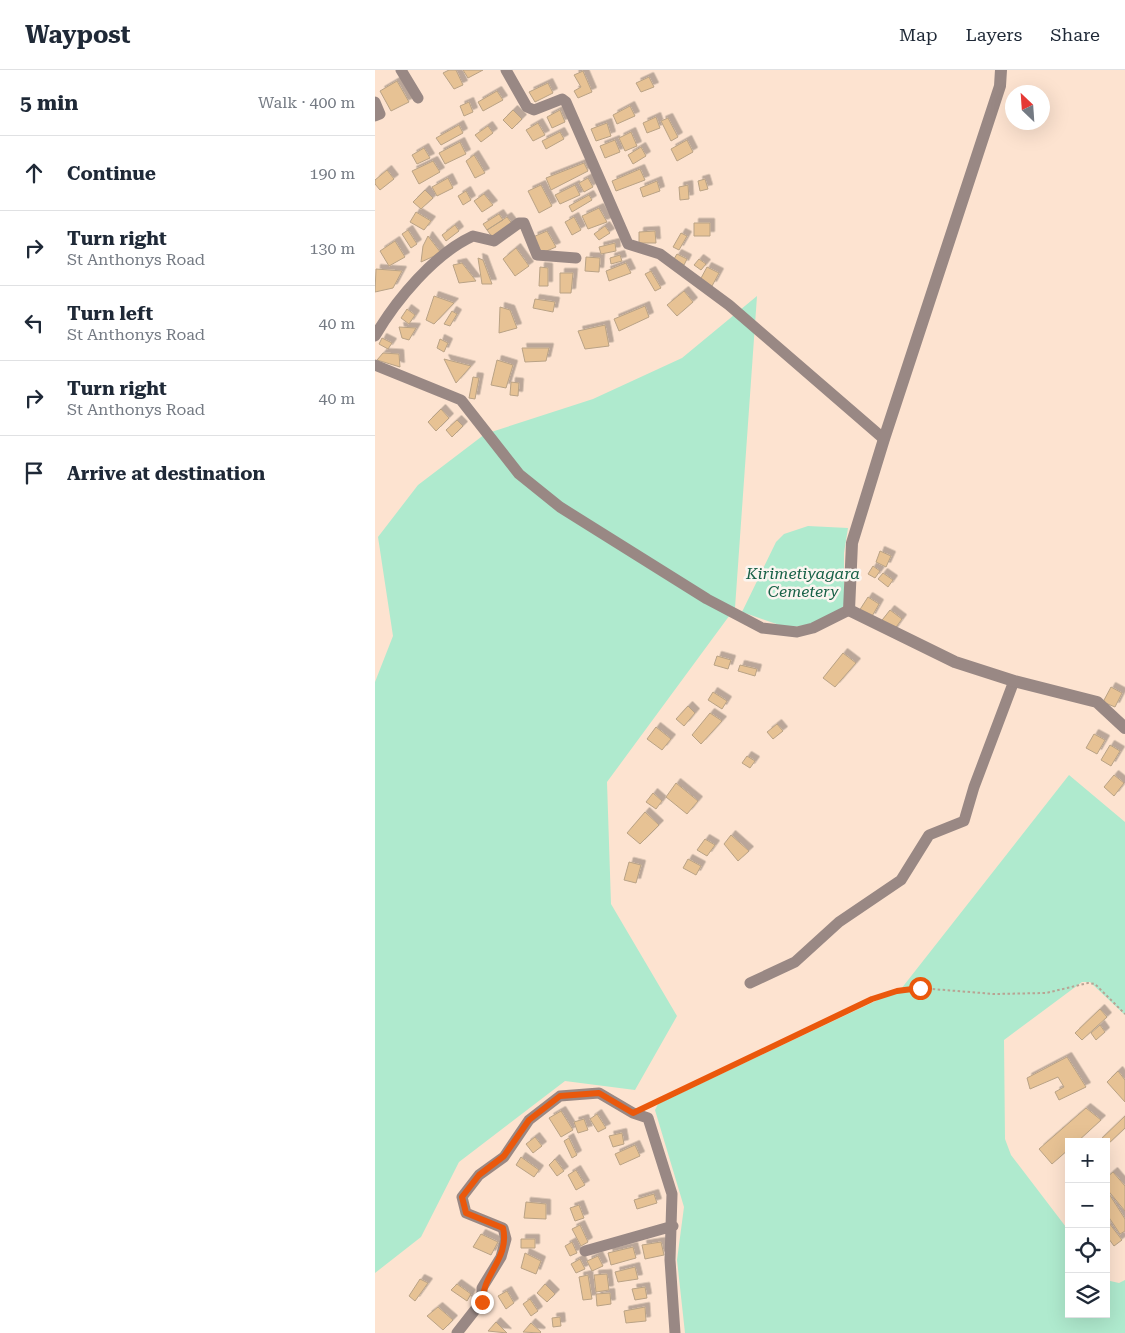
<!DOCTYPE html>
<meta charset="utf-8">
<style>
body{margin:0;font-family:"Roboto Serif",serif;background:#f6f6f7;color:#1f2937}
.controls{position:absolute;right:15px;bottom:15px;display:grid;overflow:hidden;border-radius:0px;box-shadow:0 5px 20px #0002}
.controls button{width:45px;height:45px;display:grid;place-items:center;padding:0;border:0;border-bottom:1px solid #e0e1e3;background:#fff;color:#1f2937;font:25px sans-serif}
.compass{position:absolute;left:630px;top:15px;width:45px;height:45px;border-radius:50%;background:#fff;box-shadow:0 5px 20px #0002;rotate:335deg}
.stop{position:absolute;width:15px;height:15px;margin:-11px;border:4px solid #ea580c;border-radius:50%;background:#fff}
.stop.end{background:#ea580c;border-color:#fff;box-shadow:0 1px 5px #0008}
.list{margin:0;padding:0;list-style:none}
h2{display:flex;justify-content:space-between;align-items:center;height:65px;margin:0;padding:0 20px;font-size:21px}
h2 small{font-size:16px;font-weight:400;color:#747a83}
.list li{display:grid;grid-template-columns:32px 1fr auto;gap:15px;align-items:center;box-sizing:border-box;height:75px;padding:0 20px;border-top:1px solid #e0e1e3}
.list b{display:block;font-size:19px;white-space:nowrap}
.list p{margin:0;font-size:16px;white-space:nowrap;color:#747a83}
.list em{font-size:16px;font-style:normal;color:#747a83}
.icon{flex:none;width:28px;height:28px;fill:none;stroke:currentColor;stroke-width:2;stroke-linecap:round;stroke-linejoin:round}
.map{position:relative;flex:none;width:750px;height:1263px;overflow:hidden}
header{display:flex;align-items:center;gap:30px;box-sizing:border-box;height:70px;padding:0 25px;background:#fff;border-bottom:1px solid #e0e1e3}
header strong{font-size:24px}
nav{display:flex;gap:28px;margin-inline-start:auto;font-size:18px}
main{display:flex}
aside{flex:1;background:#fff}
.map>svg:first-child{display:block}
.green{fill:#afeace}
.building{fill:#e7c294;stroke:#b9a285;filter:url(#shadow)}
.lines{fill:none;stroke-linecap:round;stroke-linejoin:round}
.path{stroke:#b8a393;stroke-width:2;stroke-dasharray:2.5 2.5;stroke-linecap:butt}
.minor{stroke:#998884;stroke-width:11}
.tertiary{stroke:#998884;stroke-width:12}
.route{stroke:#ea580c;stroke-width:6}
.labels{text-anchor:middle;dominant-baseline:central;stroke-width:5;stroke-linejoin:round;paint-order:stroke}
.park-label{font-size:16px;font-style:italic;fill:#186147;stroke:#fbf5f0}
</style>
<header>
<strong>Waypost</strong>
<nav><a>Map</a><a>Layers</a><a>Share</a></nav>
</header>
<main>
<aside>
<h2>5 min<small>Walk · 400 m</small></h2>
<ul class="list">
<li><svg class="icon" aria-label="ahead" viewBox="0 0 24 24"><path d="M12 20V5M6 11l6-6 6 6"/></svg><div><b>Continue</b></div><em>190 m</em></li>
<li><svg class="icon" aria-label="right" viewBox="0 0 24 24"><path d="M7 20v-9h11M14 6l5 5-5 5"/></svg><div><b>Turn right</b><p>St Anthonys Road</p></div><em>130 m</em></li>
<li><svg class="icon" aria-label="left" viewBox="0 0 24 24"><path d="M17 20v-9H6M10 6l-5 5 5 5"/></svg><div><b>Turn left</b><p>St Anthonys Road</p></div><em>40 m</em></li>
<li><svg class="icon" aria-label="right" viewBox="0 0 24 24"><path d="M7 20v-9h11M14 6l5 5-5 5"/></svg><div><b>Turn right</b><p>St Anthonys Road</p></div><em>40 m</em></li>
<li><svg class="icon" aria-label="arrive" viewBox="0 0 24 24"><path d="M6 21V4h12l-3 4 3 4H6"/></svg><div><b>Arrive at destination</b></div></li>
</ul>
</aside>
<div class="map">
<svg width="750" height="1263" viewBox="0 0 750 1263">
<defs>
<filter id="shadow"><feDropShadow dx="4.5" dy="-4.5" stdDeviation="0" flood-color="#0004"/></filter>
</defs>
<rect width="100%" height="100%" fill="#fde3d0"/>
<!-- green -->
<path class="green" d="M382 226 360 538 232 712 236 834 302 946 260 1020 190 1011 84 1092 46 1167 0 1203V612L18 566 3 467 43 415 110 364 218 329 307 288Z
M433 456 473 458 469 483V534L465 543 436 554 413 558 367 542 401 472 409 464Z
M694 705 750 752V945L715 912H707L629 970 630 1069 636 1085 694 1161V1244H731V1210L744 1213 750 1210V1263H310L302 1190 309 1137 280 1040 283 1034 526 919Z"/>
<!-- building -->
<path class="building" d="M74 0H81L88 15 79 19 68 3Z
M88 0H108L93 8Z
M208 1 217 22 203 28 199 21 206 17 199 5Z
M274 7 279 17 266 22 261 13Z
M22 11 34 32 16 41 5 21Z
M173 13 178 23 160 32 154 22Z
M122 21 128 30 108 41 103 32Z
M94 32 98 42 89 46 85 36Z
M255 36 260 46 242 54 238 45Z
M138 40 147 49 137 59 128 50Z
M185 40 190 52 177 58 172 47Z
M281 47 285 58 272 63 268 53Z
M293 48 303 67 296 71 286 51Z
M163 53 170 65 158 71 151 60Z
M232 53 236 66 221 71 216 59Z
M84 55 88 63 66 75 61 68Z
M113 56 118 63 106 72 100 65Z
M185 62 189 69 171 79 167 71Z
M256 62 262 76 250 81 244 68Z
M240 70 245 82 230 88 225 76Z
M312 70 318 82 302 91 296 79Z
M85 72 91 84 70 94 64 83Z
M266 77 271 86 258 94 253 85Z
M49 78 55 88 42 94 37 85Z
M99 85 110 103 100 108 91 91Z
M58 91 65 102 44 114 37 101Z
M209 93 213 101 176 120 171 108Z
M265 99 270 110 241 121 237 111Z
M12 100 19 109 5 120 0 114V110Z
M73 108 78 118 62 126 57 117Z
M213 108 218 117 209 122 204 113Z
M330 109 333 119 325 121 323 111Z
M282 111 285 121 268 127 265 118Z
M166 115 177 136 164 143 153 121Z
M200 115 205 125 185 134 180 125Z
M313 115 314 129 305 130 304 117Z
M50 120 58 128 46 139 38 132Z
M91 121 96 130 88 135 83 126Z
M109 124 118 135 107 142 99 131Z
M214 125 217 130 197 142 194 136Z
M224 138 232 152 213 159 207 146Z
M41 142 56 151 49 160 35 152Z
M124 144 128 150 112 160 108 154Z
M132 147 139 156 118 168 112 160Z
M199 147 206 160 197 165 190 152Z
M319 153H335V166H319Z
M80 155 84 161 71 171 67 165Z
M230 156 235 163 224 170 219 164Z
M33 160 42 174 36 178 27 164Z
M172 161 181 177 167 183 158 167Z
M280 161 281 173H264V162Z
M306 163 312 166 304 180 298 177Z
M53 166 66 183 46 192 48 176Z
M20 171 30 187 14 196 5 181Z
M240 173 241 181 226 184 224 177Z
M141 178 154 196 140 206 128 189Z
M302 184 312 189 309 195 299 189Z
M245 185 247 191 236 194 235 188Z
M211 187 225 188 224 202 210 201Z
M103 188 108 190 117 214H107Z
M324 189 331 194 326 200 319 195Z
M87 193 101 211 84 213 78 195Z
M251 193 256 203 234 211 231 201Z
M165 197 173 198V216H164Z
M332 197 344 203 337 216 325 210Z
M1 199 27 201 18 218 0 222Z
M276 201 286 218 280 221 270 204Z
M185 203H198L196 223H185Z
M309 221 318 232 302 246 292 235Z
M59 226 79 233 59 254 51 250Z
M160 229 180 232 178 242 158 238Z
M270 236 274 247 244 261 239 249Z
M125 237 135 240 142 258 124 263Z
M32 239 40 245 34 254 26 248Z
M77 241 82 244 75 256 69 254Z
M230 255 234 276 210 279 203 261Z
M24 257 41 258 34 270 27 268Z
M7 268 17 273 13 279 4 274Z
M65 269 73 273 69 282 62 278Z
M147 278H174L171 291 150 292Z
M8 283 24 284 25 297 2 290Z
M69 289 96 296 81 313Z
M122 290 138 295 131 318 116 315Z
M98 307 104 308 100 329 94 328Z
M136 312 144 313 143 326 135 325Z
M66 339 74 348 61 361 53 352Z
M82 350 88 356 77 367 71 360Z
M505 481 516 486 511 497 501 492Z
M498 496 505 501 500 508 493 504Z
M508 503 518 510 513 517 503 509Z
M493 527 504 534 496 548 484 541Z
M515 540 527 549 516 564 504 554Z
M468 583 481 593 460 617 448 608Z
M342 586 356 590 353 599 339 595Z
M365 595 382 599 380 606 363 601Z
M736 617 747 623 740 637 728 632Z
M338 622 352 631 347 639 333 630Z
M313 636 320 643 309 656 301 649Z
M335 643 347 651 326 674 317 665Z
M402 654 408 661 398 669 392 662Z
M281 657 296 669 287 680 272 669Z
M719 664 730 670 722 684 711 678Z
M735 675 745 681 736 696 726 690Z
M372 686 380 691 375 698 367 693Z
M739 705 749 713 739 726 729 717Z
M301 713 323 731 312 744 291 727Z
M278 723 287 731 281 739 271 732Z
M270 742 284 755 265 774 252 763Z
M356 765 374 781 363 791 349 774Z
M330 769 340 775 332 786 322 780Z
M313 789 326 796 321 805 308 798Z
M254 792 266 795 261 813 249 810Z
M725 939 732 947 707 970 700 963Z
M725 955 730 962 721 970 716 963Z
M692 987 711 1017 684 1030 680 1022 689 1017 683 1007 655 1019 652 1008Z
M743 1001 750 1010V1032L732 1012Z
M711 1038 726 1050 702 1072H694V1079L677 1094 664 1079Z
M186 1041 198 1060 186 1067 174 1048Z
M222 1044 231 1058 223 1062 215 1049Z
M750 1046V1058L731 1076V1072H723Z
M209 1049 213 1060 203 1063 199 1052Z
M247 1063 249 1074 238 1077 234 1066Z
M160 1067 167 1076 158 1083 151 1074Z
M194 1068 202 1085 197 1088 189 1071Z
M260 1075 265 1086 245 1095 240 1084Z
M146 1087 164 1100 159 1107 141 1095Z
M180 1089 189 1101 182 1106 174 1095Z
M201 1100 210 1115 201 1120 193 1105Z
M738 1102 750 1116V1141L731 1118V1108Z
M731 1119 750 1149V1161L745 1164 731 1143Z
M279 1124 282 1133 262 1139 259 1130Z
M151 1132 171 1134V1149L149 1148Z
M204 1135 209 1148 200 1151 195 1138Z
M731 1149 747 1170 739 1176 731 1165Z
M205 1155 213 1172 206 1176 197 1159Z
M106 1164 123 1172 116 1185 98 1177Z
M146 1169H160V1178H146Z
M197 1172 202 1183 195 1186 190 1176Z
M286 1172 289 1185 270 1189 267 1175Z
M258 1177 261 1188 236 1195 233 1183Z
M150 1183 166 1191 161 1204 146 1198Z
M223 1186 228 1196 217 1201 212 1191Z
M205 1189 210 1199 201 1203 196 1194Z
M260 1197 263 1209 243 1212 240 1202Z
M232 1204 234 1220 221 1222 219 1205Z
M213 1205 217 1229 208 1230 204 1207Z
M45 1209 53 1213 40 1231 34 1226Z
M82 1214 96 1224 92 1231 76 1220Z
M170 1214 180 1224 172 1232 162 1223Z
M270 1217 272 1228 260 1230 257 1219Z
M132 1221 139 1233 131 1239 123 1226Z
M235 1223 236 1234 222 1236 221 1224Z
M155 1229 163 1241 156 1246 148 1234Z
M63 1237 78 1250 68 1260 52 1246Z
M270 1237 271 1251 251 1253 249 1241Z
M185 1247 186 1256 178 1257 177 1248Z
M121 1252 132 1263 113 1261Z
M156 1253 166 1262 165 1263 148 1262Z"/>
<g class="lines">
<!-- path -->
<path class="path" d="M273 1035 497 929 522 921 545 918 619 924 671 923 713 913 720 914 750 944"/>
<!-- minor -->
<path class="minor" d="M26 0 43 28
M131 0 152 37 159 40 187 29 191 32 253 174 285 184 354 235 509 369
M0 32 5 44 0 46
M0 266C21 230 59 184 98 166L119 171 144 153H149L162 185 201 188
M0 295 86 330 144 404 185 437 332 529 387 558 422 562 438 558 474 540
M375 913 420 892 464 852 526 810 554 765 589 751 599 717 639 611
M210 1181 298 1156
M82 1263 107 1231V1218L126 1187 131 1169 128 1158 91 1143 87 1127 104 1105 129 1087 154 1050 185 1026 224 1023 258 1043 273 1048 297 1124 295 1190 300 1263"/>
<!-- tertiary -->
<path class="tertiary" d="M626 0 625 16 509 369 477 473 474 540 580 592 639 611 722 632 750 658"/>
</g>
<g class="lines">
<!-- route -->
<path class="route" d="M107 1232C108 1204 135 1187 128 1158L91 1143 87 1127 104 1105 129 1086 154 1050 185 1026 224 1023 258 1043 497 929 522 921 545 918"/>
</g>
<g class="labels">
<!-- park labels -->
<g class="park-label">
<text x="428" y="503">Kirimetiyagara<tspan x="428" dy="18">Cemetery</tspan></text>
</g>
</g>
</svg>
<div class="controls">
<button>+</button>
<button>−</button>
<button><svg class="icon" aria-label="locate" viewBox="0 0 24 24"><circle cx="12" cy="12" r="6"/><path d="M12 2v4M12 18v4M2 12h4M18 12h4"/></svg></button>
<button><svg class="icon" aria-label="layers" viewBox="0 0 24 24"><path d="M12 4l9 5-9 5-9-5zM3 14l9 5 9-5"/></svg></button>
</div>
<svg class="compass" viewBox="-18 -18 36 36"><path d="M0-13l5 13h-10z" fill="#e53935"/><path d="M0 13l5-13h-10z" fill="#747a83"/></svg>
<div class="stop" style="left:545px;top:918px"></div>
<div class="stop end" style="left:107px;top:1232px"></div>
</div>
</main>
